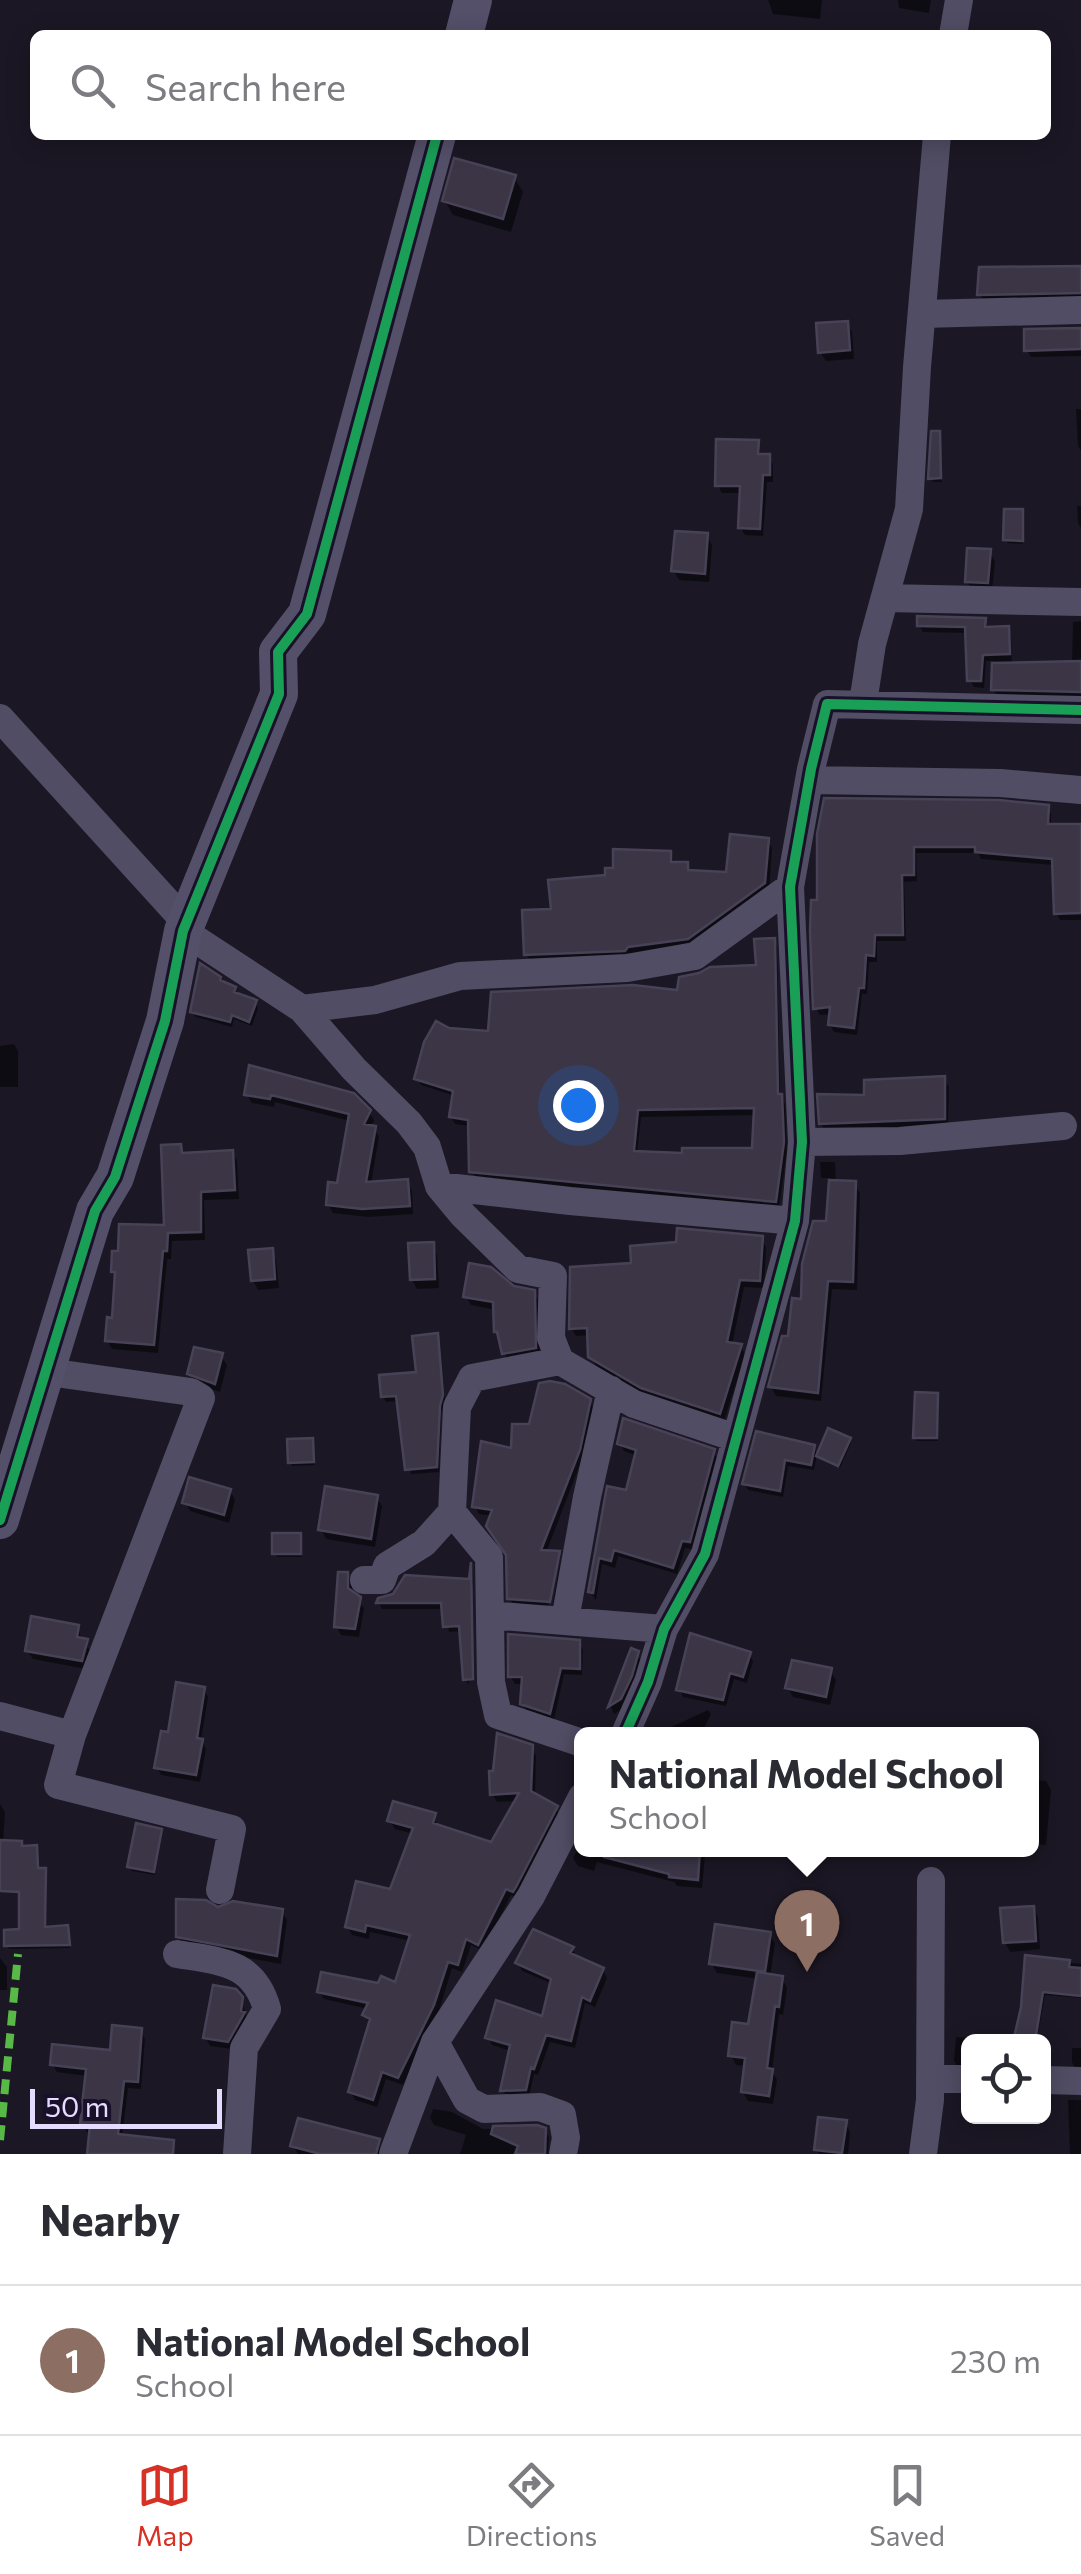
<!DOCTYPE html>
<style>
body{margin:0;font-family:Commissioner,sans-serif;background:#f2f2f3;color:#2b2b33}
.controls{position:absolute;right:30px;bottom:30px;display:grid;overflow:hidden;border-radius:15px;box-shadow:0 5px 25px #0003}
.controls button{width:90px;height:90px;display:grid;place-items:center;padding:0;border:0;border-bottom:2px solid #e1e1e2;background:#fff;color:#2b2b33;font:50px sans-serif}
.scale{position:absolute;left:30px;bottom:25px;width:192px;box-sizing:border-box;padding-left:10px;border:5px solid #e4dbfe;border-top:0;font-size:28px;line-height:35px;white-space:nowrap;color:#e4dbfe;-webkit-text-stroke:8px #19112a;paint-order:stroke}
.you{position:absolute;left:578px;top:1105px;width:35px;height:35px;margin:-25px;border:8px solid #fff;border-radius:50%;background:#1a73e8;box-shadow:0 0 0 15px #1a73e833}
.badge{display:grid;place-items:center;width:65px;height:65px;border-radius:50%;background:#d93025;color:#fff;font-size:32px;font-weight:700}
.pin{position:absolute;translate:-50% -82px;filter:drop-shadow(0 2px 5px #0008)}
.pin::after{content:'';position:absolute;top:52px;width:35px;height:30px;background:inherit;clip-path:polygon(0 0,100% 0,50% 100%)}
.popup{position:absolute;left:574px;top:1727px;width:465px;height:130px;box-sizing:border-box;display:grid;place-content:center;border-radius:15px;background:#fff;filter:drop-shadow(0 2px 8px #0005);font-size:32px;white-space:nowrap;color:#7c7c81}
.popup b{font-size:38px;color:#2b2b33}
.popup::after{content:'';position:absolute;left:50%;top:100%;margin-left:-20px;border:20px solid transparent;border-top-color:#fff}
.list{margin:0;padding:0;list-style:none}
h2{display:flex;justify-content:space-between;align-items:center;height:130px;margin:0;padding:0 40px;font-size:42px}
h2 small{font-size:32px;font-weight:400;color:#7c7c81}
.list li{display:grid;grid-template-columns:65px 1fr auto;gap:30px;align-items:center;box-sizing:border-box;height:150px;padding:0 40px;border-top:2px solid #e1e1e2}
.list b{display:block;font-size:38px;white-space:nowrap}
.list p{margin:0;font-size:32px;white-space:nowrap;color:#7c7c81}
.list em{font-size:32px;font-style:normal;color:#7c7c81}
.icon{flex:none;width:55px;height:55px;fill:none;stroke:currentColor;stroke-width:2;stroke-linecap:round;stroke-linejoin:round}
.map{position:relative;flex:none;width:1081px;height:2154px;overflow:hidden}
.search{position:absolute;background:#fff;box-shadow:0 5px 25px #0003;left:30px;right:30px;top:30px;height:110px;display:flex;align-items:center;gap:25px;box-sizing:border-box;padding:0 35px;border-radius:15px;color:#7c7c81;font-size:38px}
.sheet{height:280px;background:#fff}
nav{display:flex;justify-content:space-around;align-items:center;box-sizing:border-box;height:140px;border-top:2px solid #e1e1e2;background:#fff;font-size:28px;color:#7c7c81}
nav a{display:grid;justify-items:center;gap:5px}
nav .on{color:#d93025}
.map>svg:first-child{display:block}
.shadow{fill:#0007;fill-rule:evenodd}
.building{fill:#3b3546;stroke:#484257;stroke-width:2.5;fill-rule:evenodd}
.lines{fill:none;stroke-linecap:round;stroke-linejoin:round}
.street{stroke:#514d64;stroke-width:28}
.secondary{stroke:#55506a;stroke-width:38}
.quiet{stroke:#58b947;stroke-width:8;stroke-dasharray:15 8;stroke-linecap:butt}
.cycleway-casing{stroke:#19112a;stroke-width:16}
.cycleway{stroke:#1a9f57;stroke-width:10}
</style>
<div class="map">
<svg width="1081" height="2154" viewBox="0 0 1081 2154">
<rect width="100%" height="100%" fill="#1b1724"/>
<!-- shadow -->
<path class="shadow" d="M768 0H822L820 19 773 14Z
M898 0H931L929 13 899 8Z
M514 177 523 192 511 232 453 215 445 201Z
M1081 268V301L984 302 980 294Z
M846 323 852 332 854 359 826 361 820 352Z
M1081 329V356L1031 357 1027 350Z
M1076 409H1081V451L1078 446Z
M939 434 942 482H933L931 478Z
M757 442 762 457H769L773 465V482H767L763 536 745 535 740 527 742 493H722L718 485Z
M1077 506H1081V528L1078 523Z
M1022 512 1023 544 1008 543 1006 540Z
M706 535 712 545 709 582 679 580 674 571Z
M989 552 995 561 992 591H973L967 582Z
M984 620 988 627 1007 629 1011 636 1012 665 1072 664 1073 622 1081 621V700L999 698 994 690V661H986L984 688 974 687 970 680 968 633 923 632 919 625Z
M1047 807 1051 814V827L1081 826V920H1060L1056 913 1054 865 981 859 978 853H916L917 881 904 882 906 941H877V962H869L867 994H862L857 1035 834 1032 830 1025 831 1014 820 1015 816 1008 820 834Z
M767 840 772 848 769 892 693 947 532 963 527 955 553 911 607 878 670 853 675 864 687 865 691 873 728 875Z
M773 940 777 947 780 1095 785 1104 787 1150 779 1208 476 1178 472 1171 470 1126 455 1124 451 1117 455 1096 421 1085 417 1078 448 1030 490 1034 679 993 759 967ZM757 1115 754 1151 684 1156 637 1154 641 1117Z
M222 984 234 989 238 996 255 1002 258 1008 252 1026 234 1019 232 1027 196 1017 192 1012Z
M14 1044 18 1051V1087H0V1046Z
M251 1068 369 1112 374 1120 371 1127 379 1136 371 1184 407 1182 412 1191 413 1214 368 1217 333 1213 328 1204 339 1186 350 1121 275 1102 274 1107 252 1103 247 1095Z
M944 1079 949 1087 948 1126 826 1132 821 1124 866 1097Z
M180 1146 185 1155 232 1152 237 1161 239 1199 204 1200 205 1240 172 1241 171 1259H167L158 1353 112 1349 107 1340 114 1320 117 1278 114 1271 167 1227Z
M820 1162H835L836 1183 854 1184 860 1193 857 1290 832 1289 821 1401 776 1396 771 1387 828 1224 831 1178H821Z
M761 1238 766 1247 764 1288 744 1287 732 1345 741 1347 745 1355 724 1421 648 1396 596 1366 591 1356 590 1335 576 1336 571 1328 634 1266Z
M432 1245 437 1254 439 1288 417 1289 412 1280Z
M271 1251 276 1260 279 1288 258 1290 253 1280Z
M512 1288 533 1292 539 1302 540 1357 509 1363 496 1331V1310L471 1305 466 1296Z
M437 1336 440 1341 445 1402 441 1413 439 1472 411 1474 400 1401 386 1402 383 1396 419 1374Z
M221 1356 227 1365 220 1392 195 1383 190 1373Z
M937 1395 938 1441H917L915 1438Z
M589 1401 594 1409 582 1459 546 1553H558L560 1557H556L547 1608 514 1606 510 1598 509 1556 493 1516 479 1514 475 1507 531 1427Z
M758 1434 813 1447 817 1454 814 1470 788 1466 783 1497 748 1490 745 1484Z
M312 1440 315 1465 292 1466 290 1462Z
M849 1440 851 1443 840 1468 821 1460 819 1456Z
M620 1443 713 1452 718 1459 694 1549 685 1548 677 1574 618 1556 615 1568 602 1564 596 1600 590 1592 609 1489 628 1493 637 1456 624 1451Z
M230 1491 235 1500 229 1523 190 1511 185 1502Z
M376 1497 382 1506 375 1547 326 1539 321 1529Z
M300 1536 302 1557H277L274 1553Z
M561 1558 554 1609H552Z
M472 1570 473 1584H469V1685L465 1679 462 1631 449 1632 444 1609H382L379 1603 380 1600 471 1582Z
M347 1575 352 1584V1594L364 1608 359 1637 341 1635 336 1626Z
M78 1627 82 1641 91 1651 86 1669 33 1659 27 1650Z
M579 1642 583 1650 582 1675 564 1674 554 1720 527 1711 522 1703 524 1684H515L511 1677Z
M632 1651 642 1661 625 1707 614 1714 611 1707Z
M749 1654 753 1661 747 1683 734 1679 726 1706 683 1697 679 1689Z
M830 1671 836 1680 830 1705 793 1697 788 1688Z
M203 1689 208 1697 201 1740 206 1749 200 1782 161 1775 157 1767 170 1735Z
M708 1710 711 1714 701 1734H656Z
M531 1747 536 1756 535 1796 556 1808 560 1816 518 1898 511 1895 483 1951 471 1945 462 1972 452 1968 438 2014 403 2085 386 2079 377 2107 355 2100 351 2092 369 2023 365 2015 368 2009 324 1999 319 1991 396 1986 411 1941 370 1932 369 1939 352 1935 347 1926 391 1892 414 1834 395 1829 390 1821 434 1815 437 1827 492 1845 517 1801 497 1802 492 1794Z
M1032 1780 1046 1781 1051 1790 1046 1845 1032 1844Z
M0 1804 5 1812 3 1843 23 1848H36L39 1870 47 1874 46 1929 67 1927 70 1948 9 1949 7 1946 22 1931 25 1869 0 1867Z
M160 1831 162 1835 155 1875 132 1871 130 1867Z
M582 1841V1850H701L705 1855 702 1888 677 1886 674 1882 597 1862 594 1871 578 1866 573 1858Z
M1033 1908 1038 1917 1040 1949 1010 1952 1005 1942Z
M217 1910 281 1911 287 1920 281 1964 184 1946 179 1936Z
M769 1934 775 1943 770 1977 782 1979 787 1988 783 2015 779 2014 772 2071 777 2080 773 2104 748 2101 743 2092 747 2066 736 2065 731 2055 750 2027 759 1979 717 1973 712 1964Z
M572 1949 577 1956 603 1970 607 1978 595 2007 585 2003 575 2048 550 2042 538 2075 534 2074 529 2097 507 2098 503 2090 511 2051 492 2045 488 2037 544 2020 553 1984 522 1971 518 1963Z
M0 1958 7 1967V1990H0Z
M1027 1958 1081 1964V1998L1045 1995 1037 2041H1017Z
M241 1999 248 2021 232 2049 210 2046 206 2038Z
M141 2031 145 2039 141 2089 128 2088 122 2137 87 2132 82 2124 88 2076 57 2072 52 2064 112 2053Z
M956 2037 1010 2041H968V2070L958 2068 954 2061Z
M1072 2048H1081V2069L1075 2068 1072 2062Z
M1068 2100H1081V2154H1070Z
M433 2109 452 2112 483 2129 537 2127 545 2130 549 2137 548 2154H460L466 2135 434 2125 430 2118Z
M845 2123 850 2132 848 2154H819L816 2149Z
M378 2142 382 2154H298L293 2146Z"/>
<!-- building -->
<path class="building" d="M454 158 516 175 503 219 442 201Z
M1081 266V293L977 295 979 267Z
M848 321 850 350 818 353 816 323Z
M1081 328V349L1024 351V329Z
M931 431H940L941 478 928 479Z
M716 439 759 440 758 454H770V475H763L760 529 738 528 740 486H715Z
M1004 509H1023V541L1003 540Z
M675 531 708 533 705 574 671 571Z
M967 548 991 549 988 583 965 582Z
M917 616 986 618 985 627 1009 626 1010 654 983 655 981 681H967L965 627 917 626Z
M1081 661V692L991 690 992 663Z
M824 798 999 800 1049 805 1048 824H1081V913L1054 914 1052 859 975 852V847H914V875H902L903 935H875L874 956 866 955 864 988H859L854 1028 828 1025 830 1007 813 1009 810 931 811 900H817V834Z
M730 834 769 838 765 883 688 939 628 947 625 951 524 955 522 910 551 909 548 880 605 875V868H613V849L671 851V862H688V870L726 872Z
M775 938 778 1094H782L784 1142 776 1202 469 1172 468 1120 449 1117 453 1091 414 1079 424 1042 436 1021 449 1028 488 1031 491 992 633 985 677 990 679 977 699 973 710 967 756 965 754 939ZM754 1108 752 1148H682V1153L634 1151 638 1110Z
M200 963 221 977 220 980 236 987 234 992 257 1000 249 1022 232 1015 230 1022 190 1012Z
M249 1065 354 1093 371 1110 364 1124 376 1126 366 1182 408 1179 410 1206 362 1209 326 1205 328 1182 337 1183 349 1114 271 1095 270 1099 244 1095Z
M945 1076V1119L819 1124 817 1094 864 1095V1080Z
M181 1144 182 1153 233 1150 235 1190 201 1192V1232L168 1233 167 1251H163L154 1345 105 1341 107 1317 112 1318 115 1272H111L112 1251H118L119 1224 164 1225 161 1145Z
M829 1180 856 1181 853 1282 828 1281 818 1393 768 1387 782 1336H788L792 1298 801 1299 802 1264 813 1221H826Z
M677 1228 763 1236 760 1281 740 1280 727 1342 742 1344 720 1414 641 1388 588 1357 587 1328 569 1329 570 1267 631 1263 630 1246 676 1242Z
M434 1242 435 1279 410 1280 408 1243Z
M273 1248 275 1279 251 1281 248 1250Z
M469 1263 491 1267 514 1286 535 1290 536 1348 502 1354 497 1332H494L493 1302 463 1297Z
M438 1333 443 1395 440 1406 437 1467 405 1470 396 1396 381 1397 379 1375 416 1372 412 1336Z
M194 1347 223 1353 215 1384 187 1374Z
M550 1381 565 1384 591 1399 580 1450 541 1550 560 1551 550 1602 507 1599 506 1555 486 1526 492 1510 472 1507 481 1441 511 1448 512 1424H529L539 1383Z
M915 1392 938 1393 937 1438H913Z
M623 1418 715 1449 690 1542 682 1541 673 1568 614 1550 611 1561 599 1558 593 1593 588 1592 607 1486 626 1490 636 1450 617 1444Z
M828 1428 851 1438 838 1466 816 1456Z
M756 1431 815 1445 811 1465 785 1460 780 1491 742 1484Z
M313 1438 314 1462 288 1463 287 1439Z
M189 1477 231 1489 224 1515 182 1503Z
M325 1486 378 1495 371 1539 318 1530Z
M272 1533H301V1554H272Z
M471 1562 473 1679 463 1680 459 1626 443 1627 441 1603H376L378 1598 393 1594 405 1575 469 1579Z
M338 1572H348V1588L361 1597 355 1629 334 1627Z
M31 1616 79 1625 77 1637 88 1639 82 1661 25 1651Z
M690 1633 751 1652 743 1677 730 1673 723 1700 676 1690Z
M508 1634 580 1640V1669L561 1668 550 1714 520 1704 522 1677H508Z
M631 1648 639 1651 632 1676 621 1699 608 1707Z
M792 1660 832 1668 826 1697 785 1688Z
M176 1682 205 1687 197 1738 203 1739 196 1775 154 1768 161 1731 168 1732Z
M497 1733 533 1745 531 1791 558 1806 516 1887 513 1892 506 1889 478 1945 466 1939 458 1965 448 1962 434 2005 398 2078 382 2072 373 2100 348 2092 370 2019 362 2015 368 2003 317 1992 321 1972 378 1983 381 1976 395 1982 410 1935 366 1925 365 1932 345 1927 356 1881 390 1889 413 1828 387 1821 393 1801 436 1813 433 1823 491 1842 519 1793 490 1795 489 1771H493Z
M136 1823 162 1829 154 1872 127 1867Z
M0 1840 22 1841V1846L37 1845 38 1868H46L45 1927 68 1925 70 1945 4 1946V1930L19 1929V1892L0 1891Z
M605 1850H700L698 1880 669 1877V1874L604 1857Z
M176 1899 206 1900 218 1907 233 1901 283 1909 277 1956 176 1937Z
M1034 1906 1036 1941 1003 1943 1000 1908Z
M715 1924 771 1932 765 1972 709 1964Z
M533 1929 574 1947 570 1953 604 1968 590 2001 582 1997 571 2041 546 2035 534 2069 531 2067 526 2090 500 2091 510 2045 485 2038 496 2000 542 2016 551 1979 515 1963Z
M1025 1955 1070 1960 1069 1967 1081 1968V1996L1043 1992 1035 2042H1013L1021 2007Z
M757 1972 783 1976 779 2007 775 2006 767 2068 773 2069 769 2096 741 2092 745 2058 728 2056 732 2022 748 2024Z
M213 1985 236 1989 243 1997 241 2011 245 2012 228 2042 203 2038Z
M112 2025 142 2028 138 2082 124 2081 118 2134 174 2140 173 2154H87L90 2125 80 2124 86 2069 50 2065 52 2044 110 2050Z
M818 2117 847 2120 842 2153 814 2150Z
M298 2118 380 2139 376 2154H320L290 2146Z
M537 2125 546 2128 545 2154H515L518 2146 491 2134 493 2126Z"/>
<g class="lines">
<!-- street -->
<path class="street" d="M953 35 959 0
M922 314 1081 310
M885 598 1081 602
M863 703 872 644 909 509 917 367 937 135
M0 718 181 917 183 931 302 1009 375 1000 460 976 627 968 695 956 790 887
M809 780 1000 783 1081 790
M302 1009 354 1069 409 1123 427 1147 439 1186 463 1215 518 1269 553 1276 551 1338 560 1361 634 1404 736 1438
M802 1142 900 1141 1063 1126
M439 1186 570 1201 795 1221
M560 1361 472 1378 457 1407 452 1512 489 1557 491 1682 498 1715 582 1743
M48 1372 191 1392 201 1398 72 1735 58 1785 232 1829 220 1890
M364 1580H382L387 1566 424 1543 452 1512
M490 1615 664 1629
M565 1620 587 1497 611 1390
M0 1716 72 1735
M625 1734 648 1682 664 1629 705 1554 795 1221 802 1142 790 887 811 769 827 704 1081 710
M177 1954C219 1961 254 1961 267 2009L244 2048 237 2154
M435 2042 467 2100 484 2109 540 2107 562 2115 566 2138 563 2154
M930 2079H968
M1044 2080 1081 2081
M393 2154 435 2042 531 1896 582 1797
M923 2154 930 2100 931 1881"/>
<!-- secondary -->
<path class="secondary" d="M464 35 473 0
M0 1520 95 1211 115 1177 165 1021 183 931 279 694 278 652 307 614 437 135"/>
<!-- quiet -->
<path class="quiet" d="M0 2140 18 1954"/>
<!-- cycleway casing -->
<g class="cycleway-casing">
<path id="cycleway" d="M0 1520 95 1211 115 1177 165 1021 183 931 279 694 278 652 307 614 437 135
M625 1734 648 1682 664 1629 705 1554 795 1221 802 1142 790 887 811 769 827 704 1081 710"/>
</g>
<!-- cycleway -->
<use href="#cycleway" class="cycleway"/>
</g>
</svg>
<div class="controls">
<button><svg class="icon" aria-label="locate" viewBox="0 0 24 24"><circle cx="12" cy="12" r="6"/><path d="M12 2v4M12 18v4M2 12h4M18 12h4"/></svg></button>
</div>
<div class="scale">50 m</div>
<div class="you"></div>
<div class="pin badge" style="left:807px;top:1972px;background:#8d6e63">1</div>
<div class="popup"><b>National Model School</b>School</div>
<div class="search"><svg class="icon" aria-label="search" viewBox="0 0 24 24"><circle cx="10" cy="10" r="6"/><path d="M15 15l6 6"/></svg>Search here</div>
</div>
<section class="sheet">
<h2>Nearby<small></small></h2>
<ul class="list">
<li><span class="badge" style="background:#8d6e63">1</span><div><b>National Model School</b><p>School</p></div><em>230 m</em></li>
</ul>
</section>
<nav>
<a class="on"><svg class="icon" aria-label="map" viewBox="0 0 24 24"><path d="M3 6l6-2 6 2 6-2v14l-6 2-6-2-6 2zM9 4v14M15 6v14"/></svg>Map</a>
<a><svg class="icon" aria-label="directions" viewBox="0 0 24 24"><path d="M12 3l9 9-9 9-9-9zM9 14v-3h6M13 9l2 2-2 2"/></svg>Directions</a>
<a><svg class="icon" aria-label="saved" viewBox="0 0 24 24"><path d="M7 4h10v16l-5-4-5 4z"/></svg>Saved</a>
</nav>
